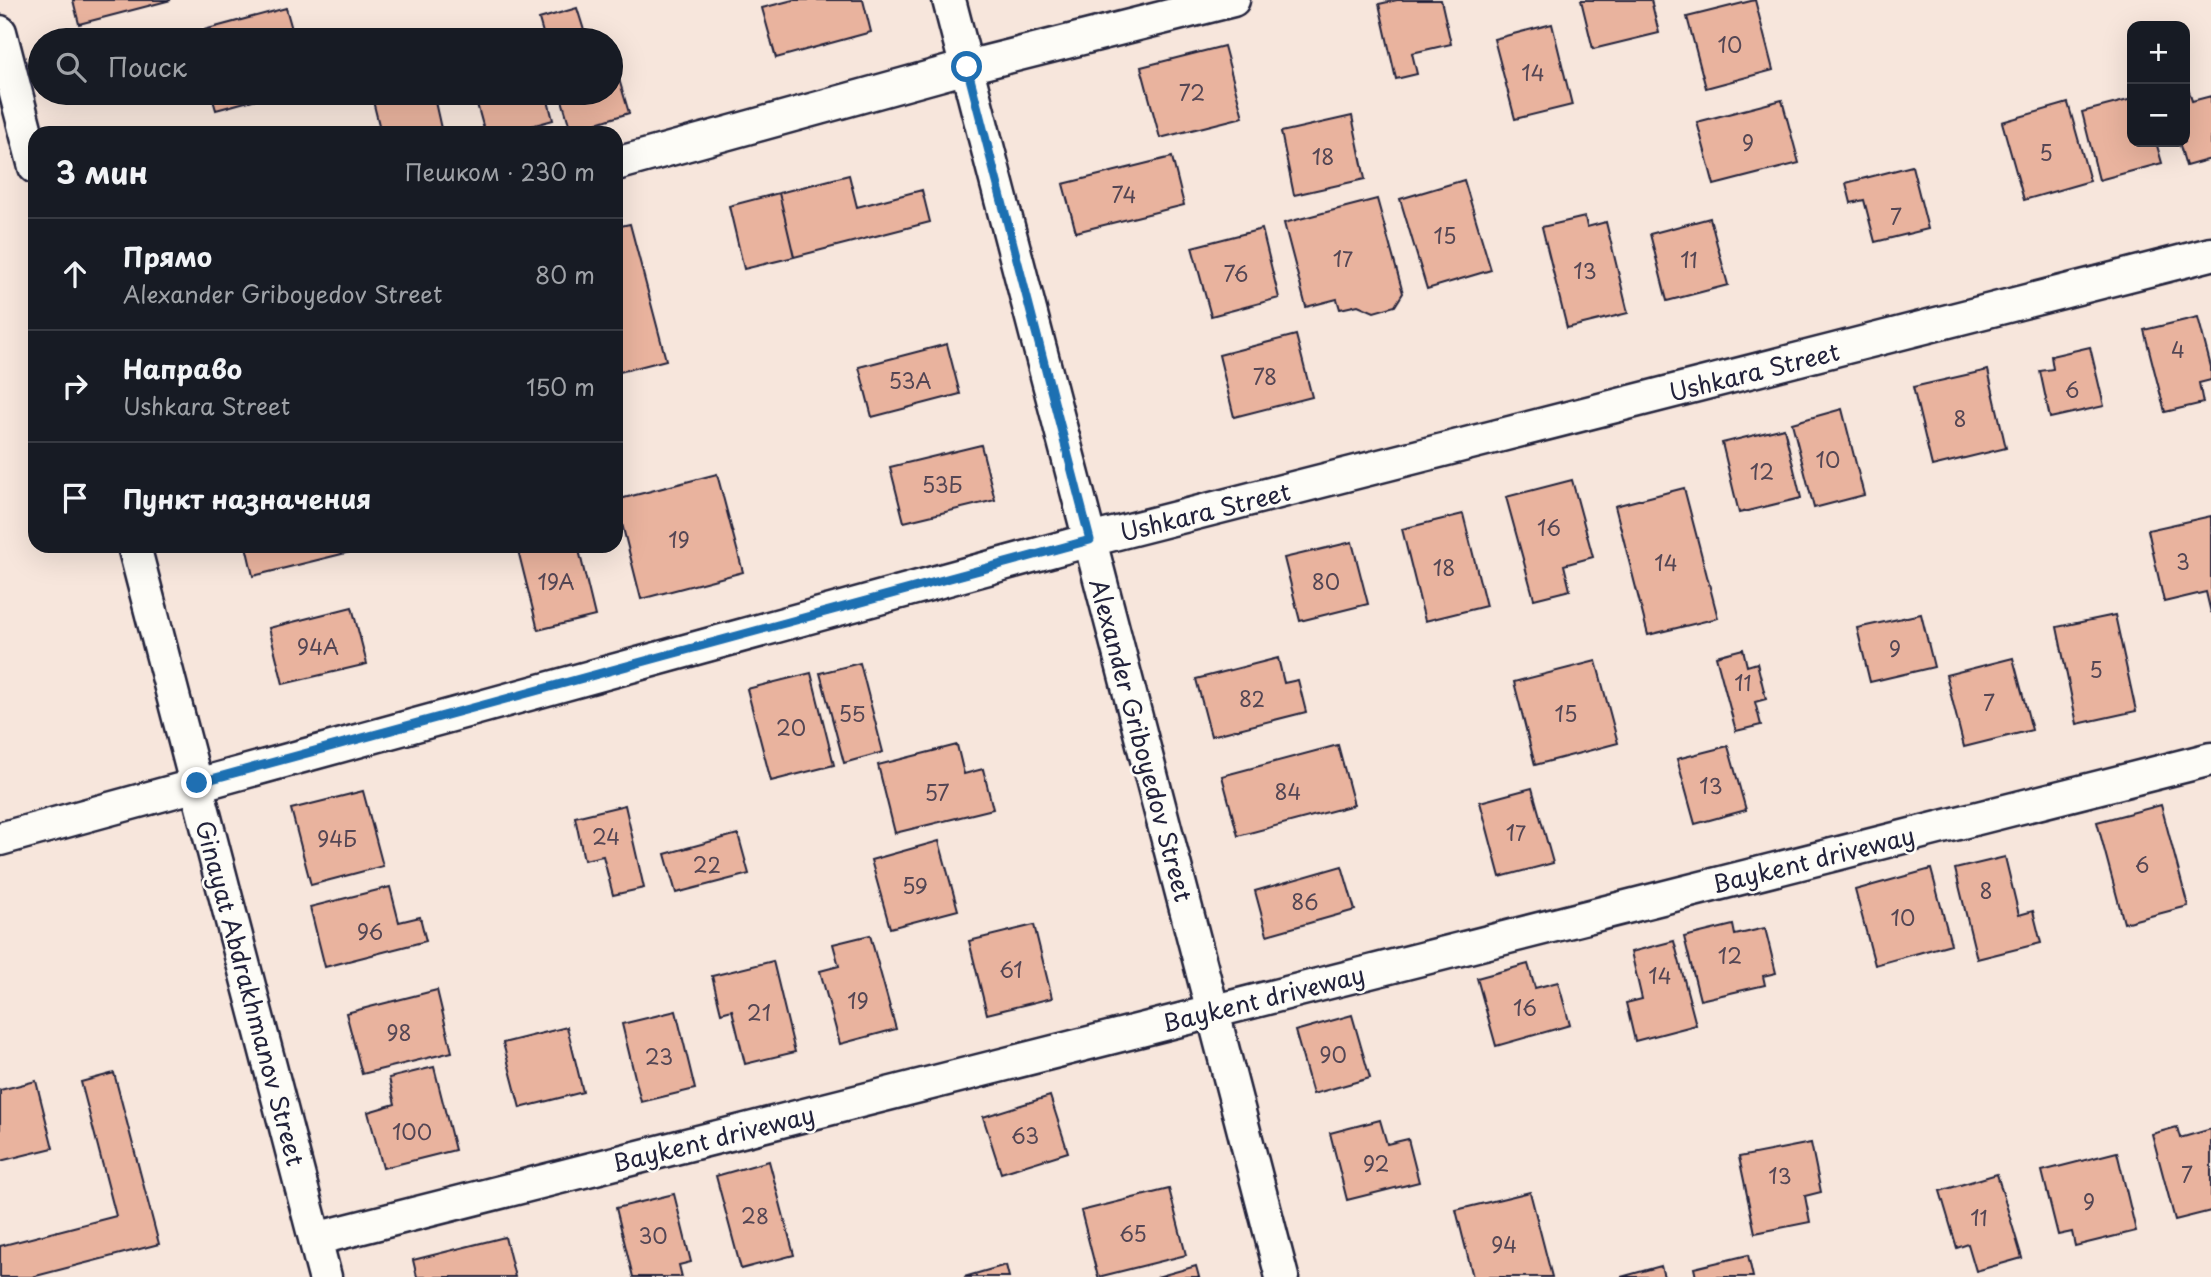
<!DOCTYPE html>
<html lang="ru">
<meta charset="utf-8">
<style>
body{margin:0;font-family:"Playpen Sans",sans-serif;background:#242831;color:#f1f3f6}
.controls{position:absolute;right:21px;top:21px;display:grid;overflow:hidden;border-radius:14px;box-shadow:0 7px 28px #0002}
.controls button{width:63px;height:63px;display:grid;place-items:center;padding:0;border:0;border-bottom:2px solid #363941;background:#171b24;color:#f1f3f6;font:35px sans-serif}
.stop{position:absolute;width:21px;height:21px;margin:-16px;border:5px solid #1f6fb2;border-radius:50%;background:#fff}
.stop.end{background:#1f6fb2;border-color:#fff;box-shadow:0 2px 7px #0008}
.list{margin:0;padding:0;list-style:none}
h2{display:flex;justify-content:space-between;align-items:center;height:91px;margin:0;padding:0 28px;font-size:30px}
h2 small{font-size:23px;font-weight:400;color:#9ea1a6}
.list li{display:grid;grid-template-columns:46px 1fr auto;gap:21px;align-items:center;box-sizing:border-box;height:112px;padding:0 28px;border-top:2px solid #363941}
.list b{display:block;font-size:26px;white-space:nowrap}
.list p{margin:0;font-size:23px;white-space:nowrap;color:#9ea1a6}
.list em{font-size:23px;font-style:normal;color:#9ea1a6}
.icon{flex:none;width:38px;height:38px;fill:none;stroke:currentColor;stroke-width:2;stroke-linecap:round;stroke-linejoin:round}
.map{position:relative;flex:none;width:2211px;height:1277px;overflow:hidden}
.search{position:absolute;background:#171b24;box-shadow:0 7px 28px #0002;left:28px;top:28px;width:595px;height:77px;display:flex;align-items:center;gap:18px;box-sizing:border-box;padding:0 24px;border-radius:38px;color:#9ea1a6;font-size:26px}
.panel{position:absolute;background:#171b24;box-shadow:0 7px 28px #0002;left:28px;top:126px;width:595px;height:427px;border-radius:21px}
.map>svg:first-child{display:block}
.building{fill:#e9b39e;stroke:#22223b;stroke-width:2}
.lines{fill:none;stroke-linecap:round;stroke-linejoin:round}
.minor-casing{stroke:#22223b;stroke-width:37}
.minor{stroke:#fdfcf7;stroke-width:32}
.route{stroke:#1f6fb2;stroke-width:9}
.labels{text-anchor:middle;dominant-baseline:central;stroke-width:5;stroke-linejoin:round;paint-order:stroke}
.number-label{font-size:21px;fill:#544654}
.street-label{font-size:24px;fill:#22223b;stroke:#fdfcf7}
</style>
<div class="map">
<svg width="2211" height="1277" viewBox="0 0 2211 1277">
<rect width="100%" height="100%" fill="#f7e6dc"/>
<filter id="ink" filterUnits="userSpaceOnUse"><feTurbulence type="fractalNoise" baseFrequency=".0143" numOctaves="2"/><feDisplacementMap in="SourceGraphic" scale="14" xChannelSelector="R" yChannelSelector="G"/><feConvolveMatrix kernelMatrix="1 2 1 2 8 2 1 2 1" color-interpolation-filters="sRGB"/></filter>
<g filter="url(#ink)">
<!-- building -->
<path class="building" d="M73 0H171L79 24Z
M793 0H863L871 32 776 58 762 8Z
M1397 0H1441L1451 44 1412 53 1417 74 1396 79 1379 4Z
M1581 0H1651L1659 33 1593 49Z
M1755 0 1773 70 1706 88 1687 17Z
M286 8 295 40H206L204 30Z
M577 8 587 40H545L539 19Z
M1552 24 1572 105 1515 119 1494 39Z
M1224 46 1243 117 1160 138 1141 67Z
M611 52 629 113 571 131 560 93H611Z
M2187 85 2192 101 2211 96V159L2186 166 2179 142H2185V86Z
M211 93H278L216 110Z
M371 93H433L442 133H381Z
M474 93H546L553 120 506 133H485Z
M2132 99V142H2156L2162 163 2099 180 2082 112Z
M1782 100 1799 163 1714 185 1697 122Z
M2068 103 2090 181 2024 200 2002 122Z
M1352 116 1365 179 1294 195 1281 132Z
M1172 157 1184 205 1076 232 1063 184Z
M1912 166 1928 229 1875 242 1864 200 1851 203 1846 183Z
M849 175 857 207 922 190 930 222 794 257 779 193Z
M1464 180 1491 270 1427 289 1400 199Z
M779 193 794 257 744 269 729 206Z
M1377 199 1403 293 1395 306 1374 312 1358 305 1340 309 1337 299 1306 307 1284 223Z
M1585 217 1587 227 1606 222 1628 313 1567 328 1542 227Z
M1710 218 1728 285 1667 301 1650 234Z
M630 224 666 360 616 373V227Z
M1262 229 1279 298 1211 316 1192 247Z
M2198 317 2211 367V380L2199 383 2203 403 2165 412 2144 330Z
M1296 335 1312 397 1234 417 1219 355Z
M947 344 960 394 872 417 859 367Z
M2090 347 2104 406 2050 418 2040 371 2053 369 2051 356Z
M1988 370 2006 448 1932 466 1913 387Z
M1842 409 1864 495 1814 508 1792 423Z
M1784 428 1801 498 1739 513 1722 443Z
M981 445 995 500 904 522 890 467Z
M717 474 743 572 641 599 616 500Z
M1572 480 1593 557 1564 565 1570 590 1534 599 1506 497Z
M1684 488 1718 618 1648 635 1615 506Z
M1463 514 1486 606 1425 621 1402 529Z
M2211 516V613L2206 592 2164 602 2148 530Z
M1352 542 1368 604 1300 621 1284 558Z
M246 546H361L362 549 253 576Z
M517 546H578L595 616 538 630Z
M352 607 367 664 283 684 269 628Z
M1921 614 1934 667 1870 682 1857 628Z
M2115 615 2136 711 2077 724 2057 627Z
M1743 649 1747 666 1757 663 1766 699 1755 702 1761 725 1736 731 1716 656Z
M1278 658 1284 683 1298 680 1306 712 1211 736 1196 679Z
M2013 658 2032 730 1964 747 1946 675Z
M1596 661 1618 743 1535 765 1514 682Z
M860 663 883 752 844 763 820 673Z
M811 673 834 765 771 781 747 689Z
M957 745 964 774 983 769 993 809 895 833 878 765Z
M1338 745 1354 805 1238 836 1222 776Z
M1728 746 1746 810 1695 824 1677 759Z
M1532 788 1553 863 1500 877 1480 802Z
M363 791 383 866 311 885 291 809Z
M625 805 644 888 613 895 603 856 584 860 575 817Z
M2161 805 2188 906 2124 923 2097 822Z
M738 834 749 874 676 893 665 854Z
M939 841 958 910 890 928 871 860Z
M2005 857 2019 915 2033 911 2041 943 1977 959 1955 869Z
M1342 866 1355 910 1267 935 1255 891Z
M1931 869 1951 944 1875 965 1855 890Z
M390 887 399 922 420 917 426 941 325 967 310 907Z
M1034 925 1052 998 987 1014 969 941Z
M1733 925 1735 935 1765 928 1776 973 1763 976 1765 985 1700 1000 1684 937Z
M870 935 896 1029 840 1044 820 971 839 966 833 944Z
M1674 941 1696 1025 1635 1041 1626 1003 1642 999 1631 952Z
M773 961 795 1052 745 1064 732 1010 721 1013 712 976Z
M1528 964 1535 988 1558 982 1570 1025 1496 1046 1477 978Z
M437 990 452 1052 362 1074 346 1013Z
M676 1011 695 1089 641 1102 622 1024Z
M1352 1015 1370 1078 1313 1094 1295 1031Z
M567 1027 583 1092 520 1108 503 1043Z
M434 1067 455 1150 383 1168 368 1112 395 1104 389 1078Z
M114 1073 159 1244 32 1277H0V1246L116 1216 81 1082Z
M36 1081 53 1148 0 1161V1090Z
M1050 1096 1068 1152 1001 1173 983 1117Z
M1380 1120 1387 1144 1408 1139 1419 1182 1347 1200 1330 1133Z
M2177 1127 2180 1138 2211 1129V1211L2175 1220 2152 1134Z
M1811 1143 1821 1192 1805 1196 1810 1222 1755 1233 1739 1157Z
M2117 1152 2136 1231 2075 1246 2072 1232 2058 1235 2042 1171Z
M769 1161 794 1255 741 1269 716 1176Z
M1997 1174 2022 1258 1976 1271 1968 1244 1957 1248 1940 1191Z
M1169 1189 1186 1255 1098 1277 1081 1211Z
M1530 1192 1552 1277H1473L1456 1210Z
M674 1194 691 1262 679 1265 682 1277H633L616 1208Z
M505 1237 515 1277H417L413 1260Z
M1748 1255 1753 1277H1696L1694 1268Z
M1006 1265 1009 1277H964Z
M1196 1266 1199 1277H1157Z
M1661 1266 1664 1277H1621Z"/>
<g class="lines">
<!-- minor casing -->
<g class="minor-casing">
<path id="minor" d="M949 0 1282 1277
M0 32 35 167
M616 164 967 67 1233 0
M134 546 325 1277
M0 839 1090 540 2211 254
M315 1239 2211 759"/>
</g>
<!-- minor -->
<use href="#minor" class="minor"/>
</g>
</g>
<g class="lines" filter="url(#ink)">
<!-- route -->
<path class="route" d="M197 783 1090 540 967 67"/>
</g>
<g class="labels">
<!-- number labels -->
<g class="number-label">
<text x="1730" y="44">10</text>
<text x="1533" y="72">14</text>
<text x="1192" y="92">72</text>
<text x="1748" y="142">9</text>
<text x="2046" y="152">5</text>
<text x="1323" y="156">18</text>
<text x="1124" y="194">74</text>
<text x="1896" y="216">7</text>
<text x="1445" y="235">15</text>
<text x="1343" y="258">17</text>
<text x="1689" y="259">11</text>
<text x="1585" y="270">13</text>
<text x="1236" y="273">76</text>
<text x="2178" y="349">4</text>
<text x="1265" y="376">78</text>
<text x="910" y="380">53А</text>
<text x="2072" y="389">6</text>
<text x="1960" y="418">8</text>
<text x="1828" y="459">10</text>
<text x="1762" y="471">12</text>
<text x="942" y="484">53Б</text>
<text x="1549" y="527">16</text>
<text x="679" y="539">19</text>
<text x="2183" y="561">3</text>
<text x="1666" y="562">14</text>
<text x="1444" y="567">18</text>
<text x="556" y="581">19А</text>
<text x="1326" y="581">80</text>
<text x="318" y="646">94А</text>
<text x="1895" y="648">9</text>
<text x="2096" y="669">5</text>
<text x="1743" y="682">11</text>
<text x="1252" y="698">82</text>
<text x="1989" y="702">7</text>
<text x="852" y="713">55</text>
<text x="1566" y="713">15</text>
<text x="791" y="727">20</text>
<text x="1711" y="785">13</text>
<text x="1288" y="791">84</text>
<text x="937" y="792">57</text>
<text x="1516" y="832">17</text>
<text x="606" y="836">24</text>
<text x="337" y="838">94Б</text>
<text x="707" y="864">22</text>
<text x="2142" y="864">6</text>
<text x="915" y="885">59</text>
<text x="1986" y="890">8</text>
<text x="1305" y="901">86</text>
<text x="1903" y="917">10</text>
<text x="370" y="931">96</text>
<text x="1730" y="955">12</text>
<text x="1011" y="969">61</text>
<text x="1660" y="975">14</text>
<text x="858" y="1000">19</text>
<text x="1525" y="1007">16</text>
<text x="759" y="1012">21</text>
<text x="399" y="1032">98</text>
<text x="1333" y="1054">90</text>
<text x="659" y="1056">23</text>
<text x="412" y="1131">100</text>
<text x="1025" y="1135">63</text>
<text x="1376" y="1163">92</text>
<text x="2187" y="1174">7</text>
<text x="1780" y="1175">13</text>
<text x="2089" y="1201">9</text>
<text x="755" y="1215">28</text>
<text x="1979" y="1217">11</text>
<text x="1133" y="1233">65</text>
<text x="653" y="1235">30</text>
<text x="1504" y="1244">94</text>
</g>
<!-- street labels -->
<g class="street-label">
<text transform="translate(1754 371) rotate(-14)">Ushkara Street</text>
<text transform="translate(1205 511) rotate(-14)">Ushkara Street</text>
<text transform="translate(1142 740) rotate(75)">Alexander Griboyedov Street</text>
<text transform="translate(1813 859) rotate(-14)">Baykent driveway</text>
<text transform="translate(251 993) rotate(75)">Ginayat Abdrakhmanov Street</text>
<text transform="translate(1263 998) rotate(-14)">Baykent driveway</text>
<text transform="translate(713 1138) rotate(-14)">Baykent driveway</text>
</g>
</g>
</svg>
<div class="controls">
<button>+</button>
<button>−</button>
</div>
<div class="stop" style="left:967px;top:67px"></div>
<div class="stop end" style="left:197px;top:783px"></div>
<div class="search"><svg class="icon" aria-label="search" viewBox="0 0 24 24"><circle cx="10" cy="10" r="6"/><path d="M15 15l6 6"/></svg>Поиск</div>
<section class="panel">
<h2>3 мин<small>Пешком · 230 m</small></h2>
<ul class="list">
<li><svg class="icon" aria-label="ahead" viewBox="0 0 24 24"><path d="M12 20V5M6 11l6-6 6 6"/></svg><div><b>Прямо</b><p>Alexander Griboyedov Street</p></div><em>80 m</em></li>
<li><svg class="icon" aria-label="right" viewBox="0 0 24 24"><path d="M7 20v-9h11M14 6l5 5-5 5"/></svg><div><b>Направо</b><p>Ushkara Street</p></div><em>150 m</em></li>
<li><svg class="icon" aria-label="arrive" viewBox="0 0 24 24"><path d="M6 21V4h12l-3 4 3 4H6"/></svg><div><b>Пункт назначения</b></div></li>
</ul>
</section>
</div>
